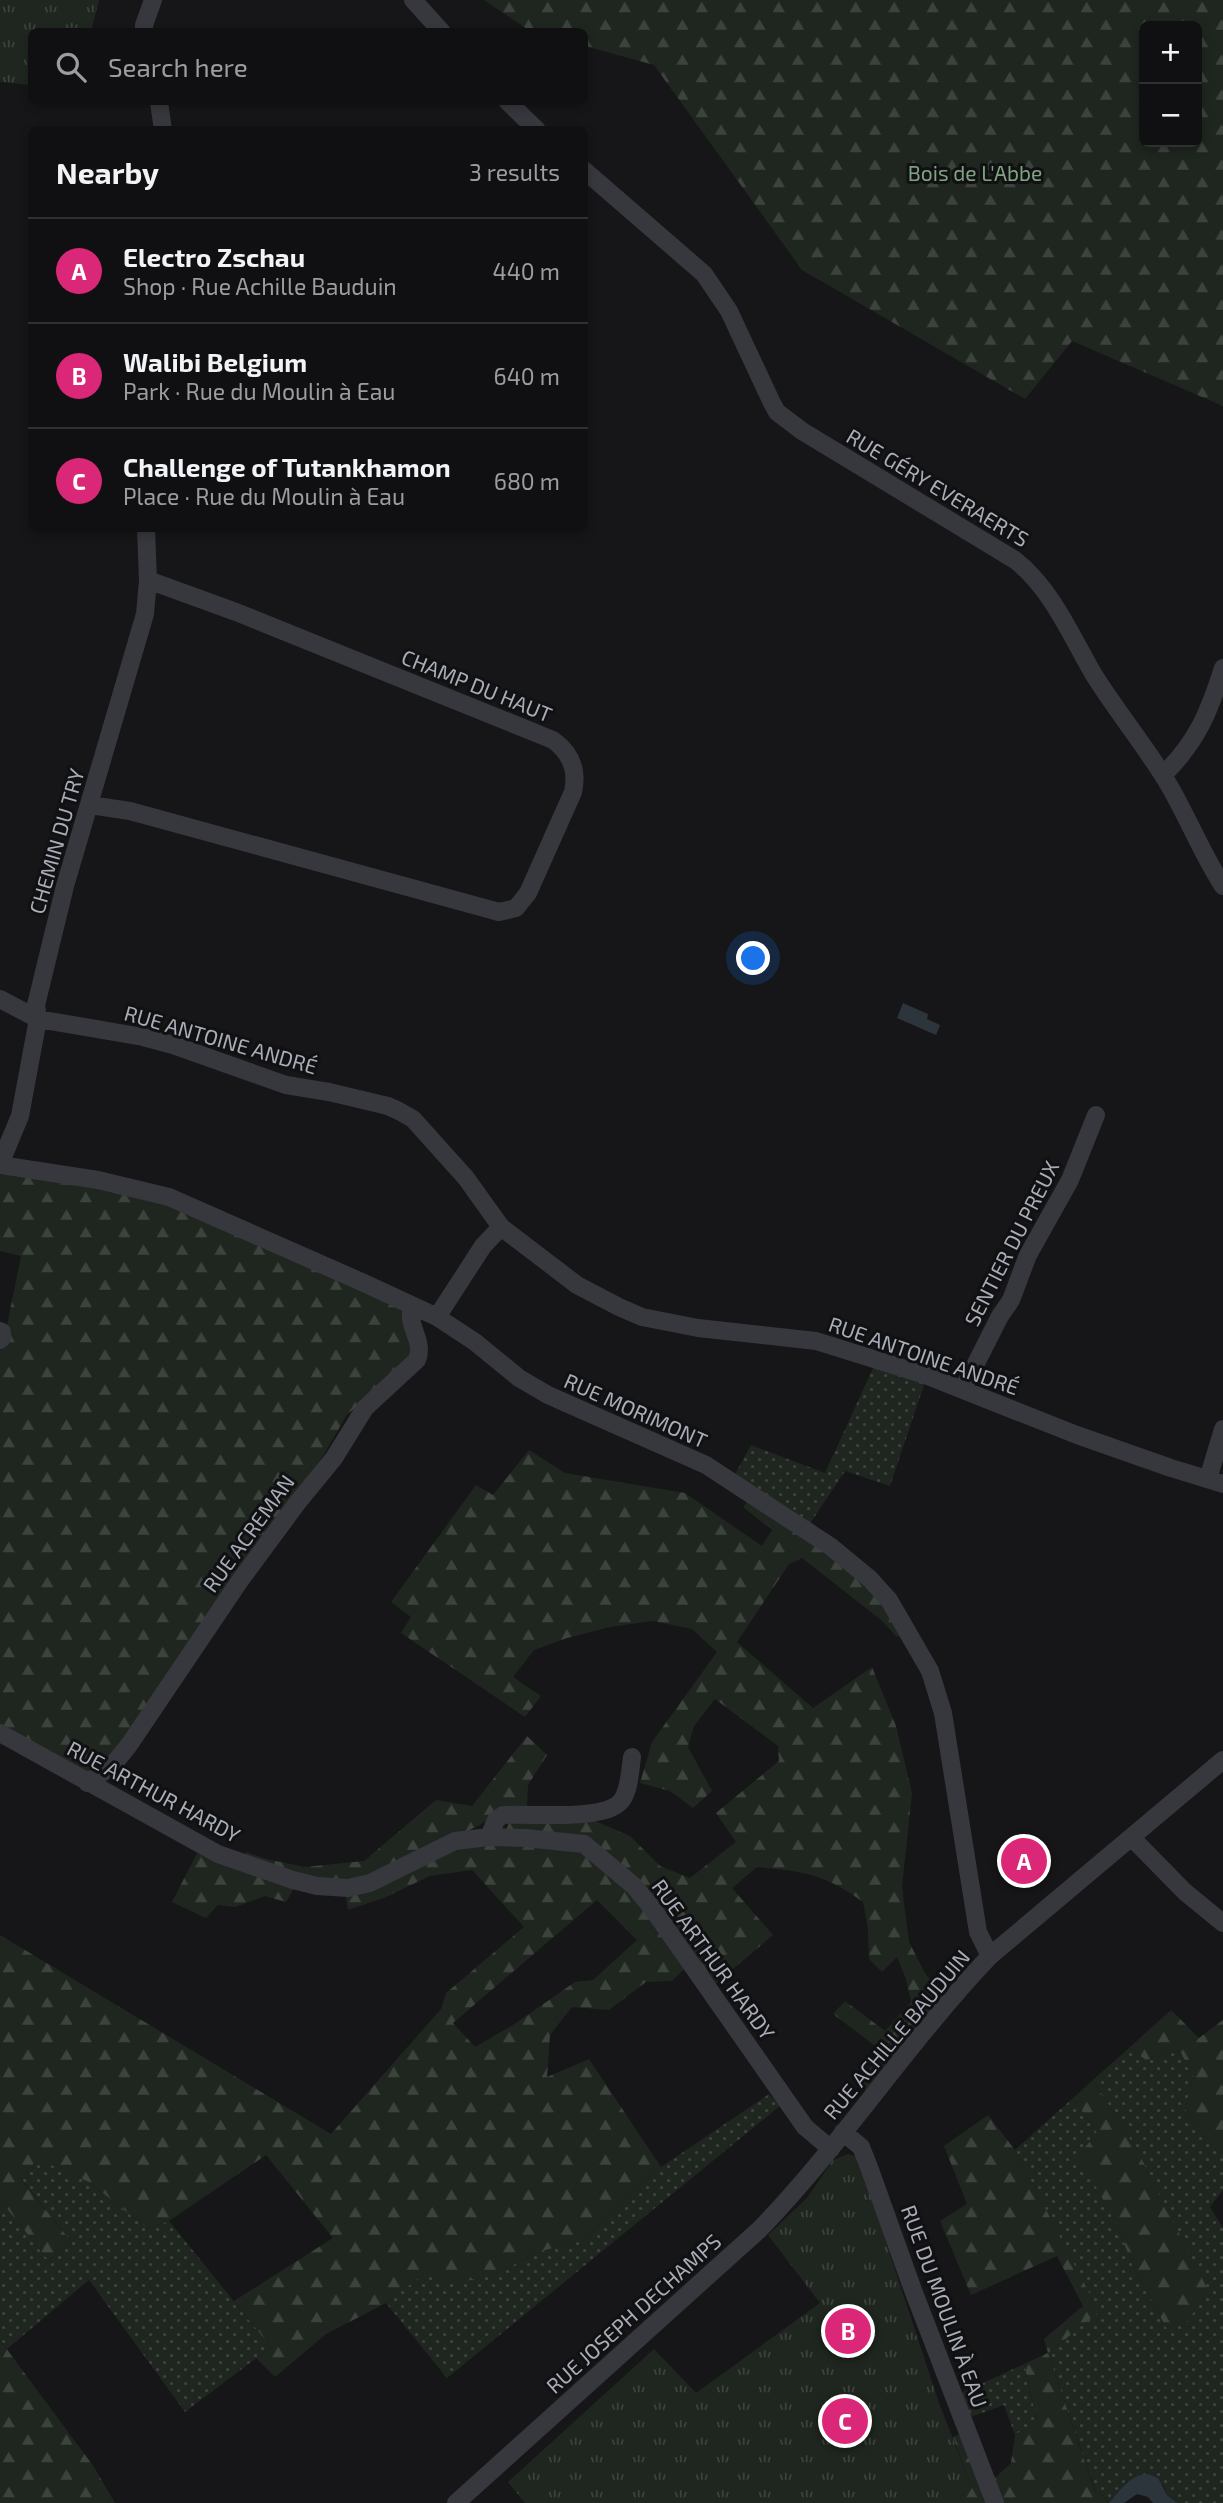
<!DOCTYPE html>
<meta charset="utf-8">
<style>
body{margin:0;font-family:"Exo 2",sans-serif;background:#19191b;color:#f1f3f6}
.controls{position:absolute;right:21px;top:21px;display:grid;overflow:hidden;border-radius:10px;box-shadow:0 4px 10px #0003}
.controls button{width:63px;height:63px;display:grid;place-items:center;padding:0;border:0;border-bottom:2px solid #303032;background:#101012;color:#f1f3f6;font:35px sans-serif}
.you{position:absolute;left:754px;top:959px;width:24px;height:24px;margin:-18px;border:5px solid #fff;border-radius:50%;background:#1a73e8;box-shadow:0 0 0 10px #1a73e833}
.badge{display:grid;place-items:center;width:46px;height:46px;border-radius:50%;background:#db2777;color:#fff;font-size:23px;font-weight:700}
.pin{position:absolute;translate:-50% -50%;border:4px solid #fff;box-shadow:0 2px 7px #0006}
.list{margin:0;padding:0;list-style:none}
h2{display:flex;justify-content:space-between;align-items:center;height:91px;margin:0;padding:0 28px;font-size:30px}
h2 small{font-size:23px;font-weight:400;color:#9c9d9f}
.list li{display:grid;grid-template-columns:46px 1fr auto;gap:21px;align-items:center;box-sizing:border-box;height:105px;padding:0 28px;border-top:2px solid #303032}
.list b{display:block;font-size:26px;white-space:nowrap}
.list p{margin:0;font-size:23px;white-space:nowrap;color:#9c9d9f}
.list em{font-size:23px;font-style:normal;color:#9c9d9f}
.icon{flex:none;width:38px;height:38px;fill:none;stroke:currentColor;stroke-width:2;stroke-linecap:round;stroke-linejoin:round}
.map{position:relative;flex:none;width:1223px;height:2503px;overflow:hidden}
.search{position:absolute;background:#101012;box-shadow:0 4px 10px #0003;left:28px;top:28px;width:560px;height:77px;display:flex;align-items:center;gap:18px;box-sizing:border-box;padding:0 24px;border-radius:10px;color:#9c9d9f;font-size:26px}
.panel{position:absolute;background:#101012;box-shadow:0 4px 10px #0003;left:28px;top:126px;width:560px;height:406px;border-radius:10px}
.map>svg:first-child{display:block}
.grass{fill:url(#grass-dots)}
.forest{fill:url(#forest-firs);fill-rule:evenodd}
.park{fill:url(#park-tufts)}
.water{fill:#2c353c}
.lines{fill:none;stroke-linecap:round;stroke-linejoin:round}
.minor{stroke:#37383d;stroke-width:18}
.labels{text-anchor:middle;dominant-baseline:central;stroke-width:6;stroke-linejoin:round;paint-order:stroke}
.park-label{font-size:21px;fill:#7fa381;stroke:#111113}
.street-label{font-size:21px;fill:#a8adb8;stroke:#111113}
</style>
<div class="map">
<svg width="1223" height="2503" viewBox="0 0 1223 2503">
<defs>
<pattern id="grass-dots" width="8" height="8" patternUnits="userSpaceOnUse" patternTransform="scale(1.75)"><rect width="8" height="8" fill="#1e261f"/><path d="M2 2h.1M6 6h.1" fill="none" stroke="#3c433d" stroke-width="1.8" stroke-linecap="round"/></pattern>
<pattern id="forest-firs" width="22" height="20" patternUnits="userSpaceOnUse" patternTransform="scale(1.75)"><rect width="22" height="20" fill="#1e261f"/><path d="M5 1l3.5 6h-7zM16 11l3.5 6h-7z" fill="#3c433d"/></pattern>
<pattern id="park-tufts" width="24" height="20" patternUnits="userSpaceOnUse" patternTransform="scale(1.75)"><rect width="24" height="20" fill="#1e261f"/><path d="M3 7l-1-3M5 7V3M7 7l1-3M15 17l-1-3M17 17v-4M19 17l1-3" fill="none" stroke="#3c433d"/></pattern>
</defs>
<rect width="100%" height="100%" fill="#161618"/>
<!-- grass -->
<path class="grass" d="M874 1366 925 1382 890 1486 845 1471 809 1525 734 1476 751 1445 825 1473Z
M1129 2048 1146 2060 1180 2051 1193 2076 1185 2115 1223 2157V2190L1210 2207 1223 2228V2503H1177L1167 2495 1163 2485 1127 2481 1109 2503 1103 2495 1096 2493 1048 2353 1098 2312 1015 2150 1073 2098 1097 2133 1112 2215 1136 2272 1167 2329 1137 2150 1093 2080Z
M769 2094 780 2106 447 2378 386 2303 424 2273H496L541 2251 585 2240 621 2202 661 2167Z
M38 2158 89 2182 148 2229 169 2221 271 2347 185 2412 89 2280 7 2349 0 2340V2200L49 2261 70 2240 20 2177Z
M1024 2364 1037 2421 1015 2435 1004 2405 968 2418 957 2395Z"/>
<!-- forest -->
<path class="forest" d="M484 0H1223V406L1072 341 1025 399 802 270 654 65 585 46 584 32 530 31ZM1144 26H1197V142H1144Z
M0 1170 142 1194 403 1307 413 1356 346 1416 326 1451 293 1500 104 1767 87 1772 0 1728V1335H5L21 1256 0 1251Z
M529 1450 565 1473 685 1493 762 1546 772 1530 743 1507 750 1498 858 1573 906 1634 897 1637 881 1620 802 1558 789 1564 737 1642 813 1708 872 1667 896 1726 912 1793 902 1887 909 1942 926 1975 946 1995 868 2093 859 2083 882 2051 833 2014 845 2001 885 2031 911 2002 906 1979 897 1957 882 1972 869 1959 868 1929 863 1902C825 1874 802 1871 757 1867L732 1888 773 1935 713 1986 587 1841 505 1833 510 1820 595 1821 630 1836 660 1866 690 1878 736 1842 716 1813 779 1761 778 1746 715 1699 694 1726 688 1747 712 1791 693 1808 670 1791 640 1783 652 1742 717 1652 692 1629 653 1621 610 1627 567 1638 534 1650 513 1677 541 1696 525 1717 401 1633 411 1617 391 1602 476 1485 493 1495Z
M527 1736 547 1755 528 1785 527 1807 503 1810 478 1826 349 1886 242 1858 246 1852 266 1859 305 1867 364 1861 436 1800 472 1806Z
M487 1842 583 1849 630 1888 687 1966 672 1981 646 1982 609 2010 572 2007 550 2035 547 2077 589 2059 661 2167 621 2202 585 2240 541 2251 496 2273 456 2284 424 2274 386 2303 326 2334 275 2377 256 2358 271 2347 234 2301 333 2238 266 2155 169 2221 148 2229 89 2182 38 2159 20 2178 70 2240 49 2261 0 2200V1935L331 2134 441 2009 446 1993 524 1927 472 1870 430 1876 386 1897 348 1910 345 1892 452 1848ZM597 1900 637 1940 593 1980 575 1982 516 2023 475 2047 453 2023Z
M197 1853 236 1869 296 1885 286 1902 265 1896 235 1907 218 1905 206 1918 172 1902Z
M1171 2010 1199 2038 1223 2020V2157L1185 2115 1193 2076 1180 2051 1146 2060 1129 2048Z
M1093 2080 1137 2150 1208 2290 1188 2321 1167 2329 1136 2272 1112 2215 1078 2156 1097 2133 1073 2098Z
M988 2115 1015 2150 1099 2312 1048 2353 1095 2492 1103 2495 1108 2503H887L972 2488 953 2437 960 2434 995 2478 1011 2463 1015 2435 1037 2420 1024 2364 1048 2353 1044 2339 1083 2306 1057 2256 971 2295 940 2221 967 2204 944 2146Z
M0 2340 94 2467 115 2503H0Z"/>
<!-- park -->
<path class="park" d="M0 0H99L91 31 32 32 31 85 0 82Z
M848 2154 858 2157 939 2403 972 2488 963 2503H525L508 2482 654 2349 696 2393 820 2303 768 2235 807 2198 833 2160Z"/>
<!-- water -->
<path class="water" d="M903 1003 928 1014 927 1019 940 1025 936 1035 897 1018Z
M1148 2474 1158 2478 1167 2495 1177 2503H1153L1148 2497 1137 2494 1124 2503H1109C1121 2489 1129 2475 1148 2474Z"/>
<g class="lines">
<!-- minor -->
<path class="minor" d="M413 0 442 32
M144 32V25L153 0
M159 102 163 130
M508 102 537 130
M584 170 704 274 729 311 772 403 777 412 802 431 1015 560C1052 589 1071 636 1094 675 1116 710 1142 742 1164 777 1186 812 1200 851 1223 886
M1163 775C1197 742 1209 712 1223 668
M90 805 130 811 499 912 516 908 528 893 573 792C578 770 571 753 553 740L236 612 148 580
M0 999 38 1019 143 1037 173 1045 286 1085 329 1092 388 1106 399 1111 413 1119 430 1138 466 1178 501 1227 577 1285 619 1307 642 1317 698 1328 816 1341 925 1375 1077 1435 1171 1468 1223 1484
M0 1164 20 1116 38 1019 36 1005 65 886 145 614 148 580 146 528
M0 1165 98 1180 169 1197 364 1283 437 1317 475 1342 519 1378 548 1395 706 1465 830 1546 870 1579 889 1600 930 1671 943 1713 978 1932 990 1956
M437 1317 483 1246 501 1227
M0 1331 2 1332V1338L0 1340
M963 1389 1000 1316 1011 1300 1028 1255 1070 1180 1096 1115
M1208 1479 1223 1429
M0 1733 218 1854 293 1880 317 1886 348 1888 370 1883 455 1841 489 1837 525 1838 584 1844 634 1886 652 1908 805 2127 831 2149
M87 1783 112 1766 129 1745 239 1582 298 1502 334 1458 365 1408 417 1360C425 1340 406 1327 412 1306
M489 1837 496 1820 503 1815C530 1813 607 1822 622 1800 630 1788 630 1770 632 1757
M1132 1838 1185 1892 1223 1923
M843 2132 861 2147 869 2167 913 2290 995 2503
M456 2503 760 2229C843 2143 908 2042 990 1956L1223 1760"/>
</g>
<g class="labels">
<!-- park labels -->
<g class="park-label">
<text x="975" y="172">Bois de L'Abbe</text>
</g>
<!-- street labels -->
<g class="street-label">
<text transform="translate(938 487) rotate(31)">RUE GÉRY EVERAERTS</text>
<text transform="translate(477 685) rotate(22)">CHAMP DU HAUT</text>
<text transform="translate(56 841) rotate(-74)">CHEMIN DU TRY</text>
<text transform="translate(221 1039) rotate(16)">RUE ANTOINE ANDRÉ</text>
<text transform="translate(1011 1243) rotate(-63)">SENTIER DU PREUX</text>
<text transform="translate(924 1355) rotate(19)">RUE ANTOINE ANDRÉ</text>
<text transform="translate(636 1410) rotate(24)">RUE MORIMONT</text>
<text transform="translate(248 1533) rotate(-54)">RUE ACREMAN</text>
<text transform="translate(154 1791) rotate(28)">RUE ARTHUR HARDY</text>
<text transform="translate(714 1959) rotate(54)">RUE ARTHUR HARDY</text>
<text transform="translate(896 2034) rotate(-50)">RUE ACHILLE BAUDUIN</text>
<text transform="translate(945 2306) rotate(70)">RUE DU MOULIN À EAU</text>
<text transform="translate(633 2313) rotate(-42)">RUE JOSEPH DECHAMPS</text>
</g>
</g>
</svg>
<div class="controls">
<button>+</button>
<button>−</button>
</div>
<div class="you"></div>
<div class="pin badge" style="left:1024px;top:1861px">A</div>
<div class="pin badge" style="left:848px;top:2331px">B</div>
<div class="pin badge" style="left:845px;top:2421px">C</div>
<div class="search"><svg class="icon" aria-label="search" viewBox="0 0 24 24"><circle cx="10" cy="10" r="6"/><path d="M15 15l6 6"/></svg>Search here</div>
<section class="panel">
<h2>Nearby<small>3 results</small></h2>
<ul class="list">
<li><span class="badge">A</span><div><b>Electro Zschau</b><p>Shop · Rue Achille Bauduin</p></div><em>440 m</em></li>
<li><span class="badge">B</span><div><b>Walibi Belgium</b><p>Park · Rue du Moulin à Eau</p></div><em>640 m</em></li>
<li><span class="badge">C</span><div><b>Challenge of Tutankhamon</b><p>Place · Rue du Moulin à Eau</p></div><em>680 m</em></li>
</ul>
</section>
</div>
